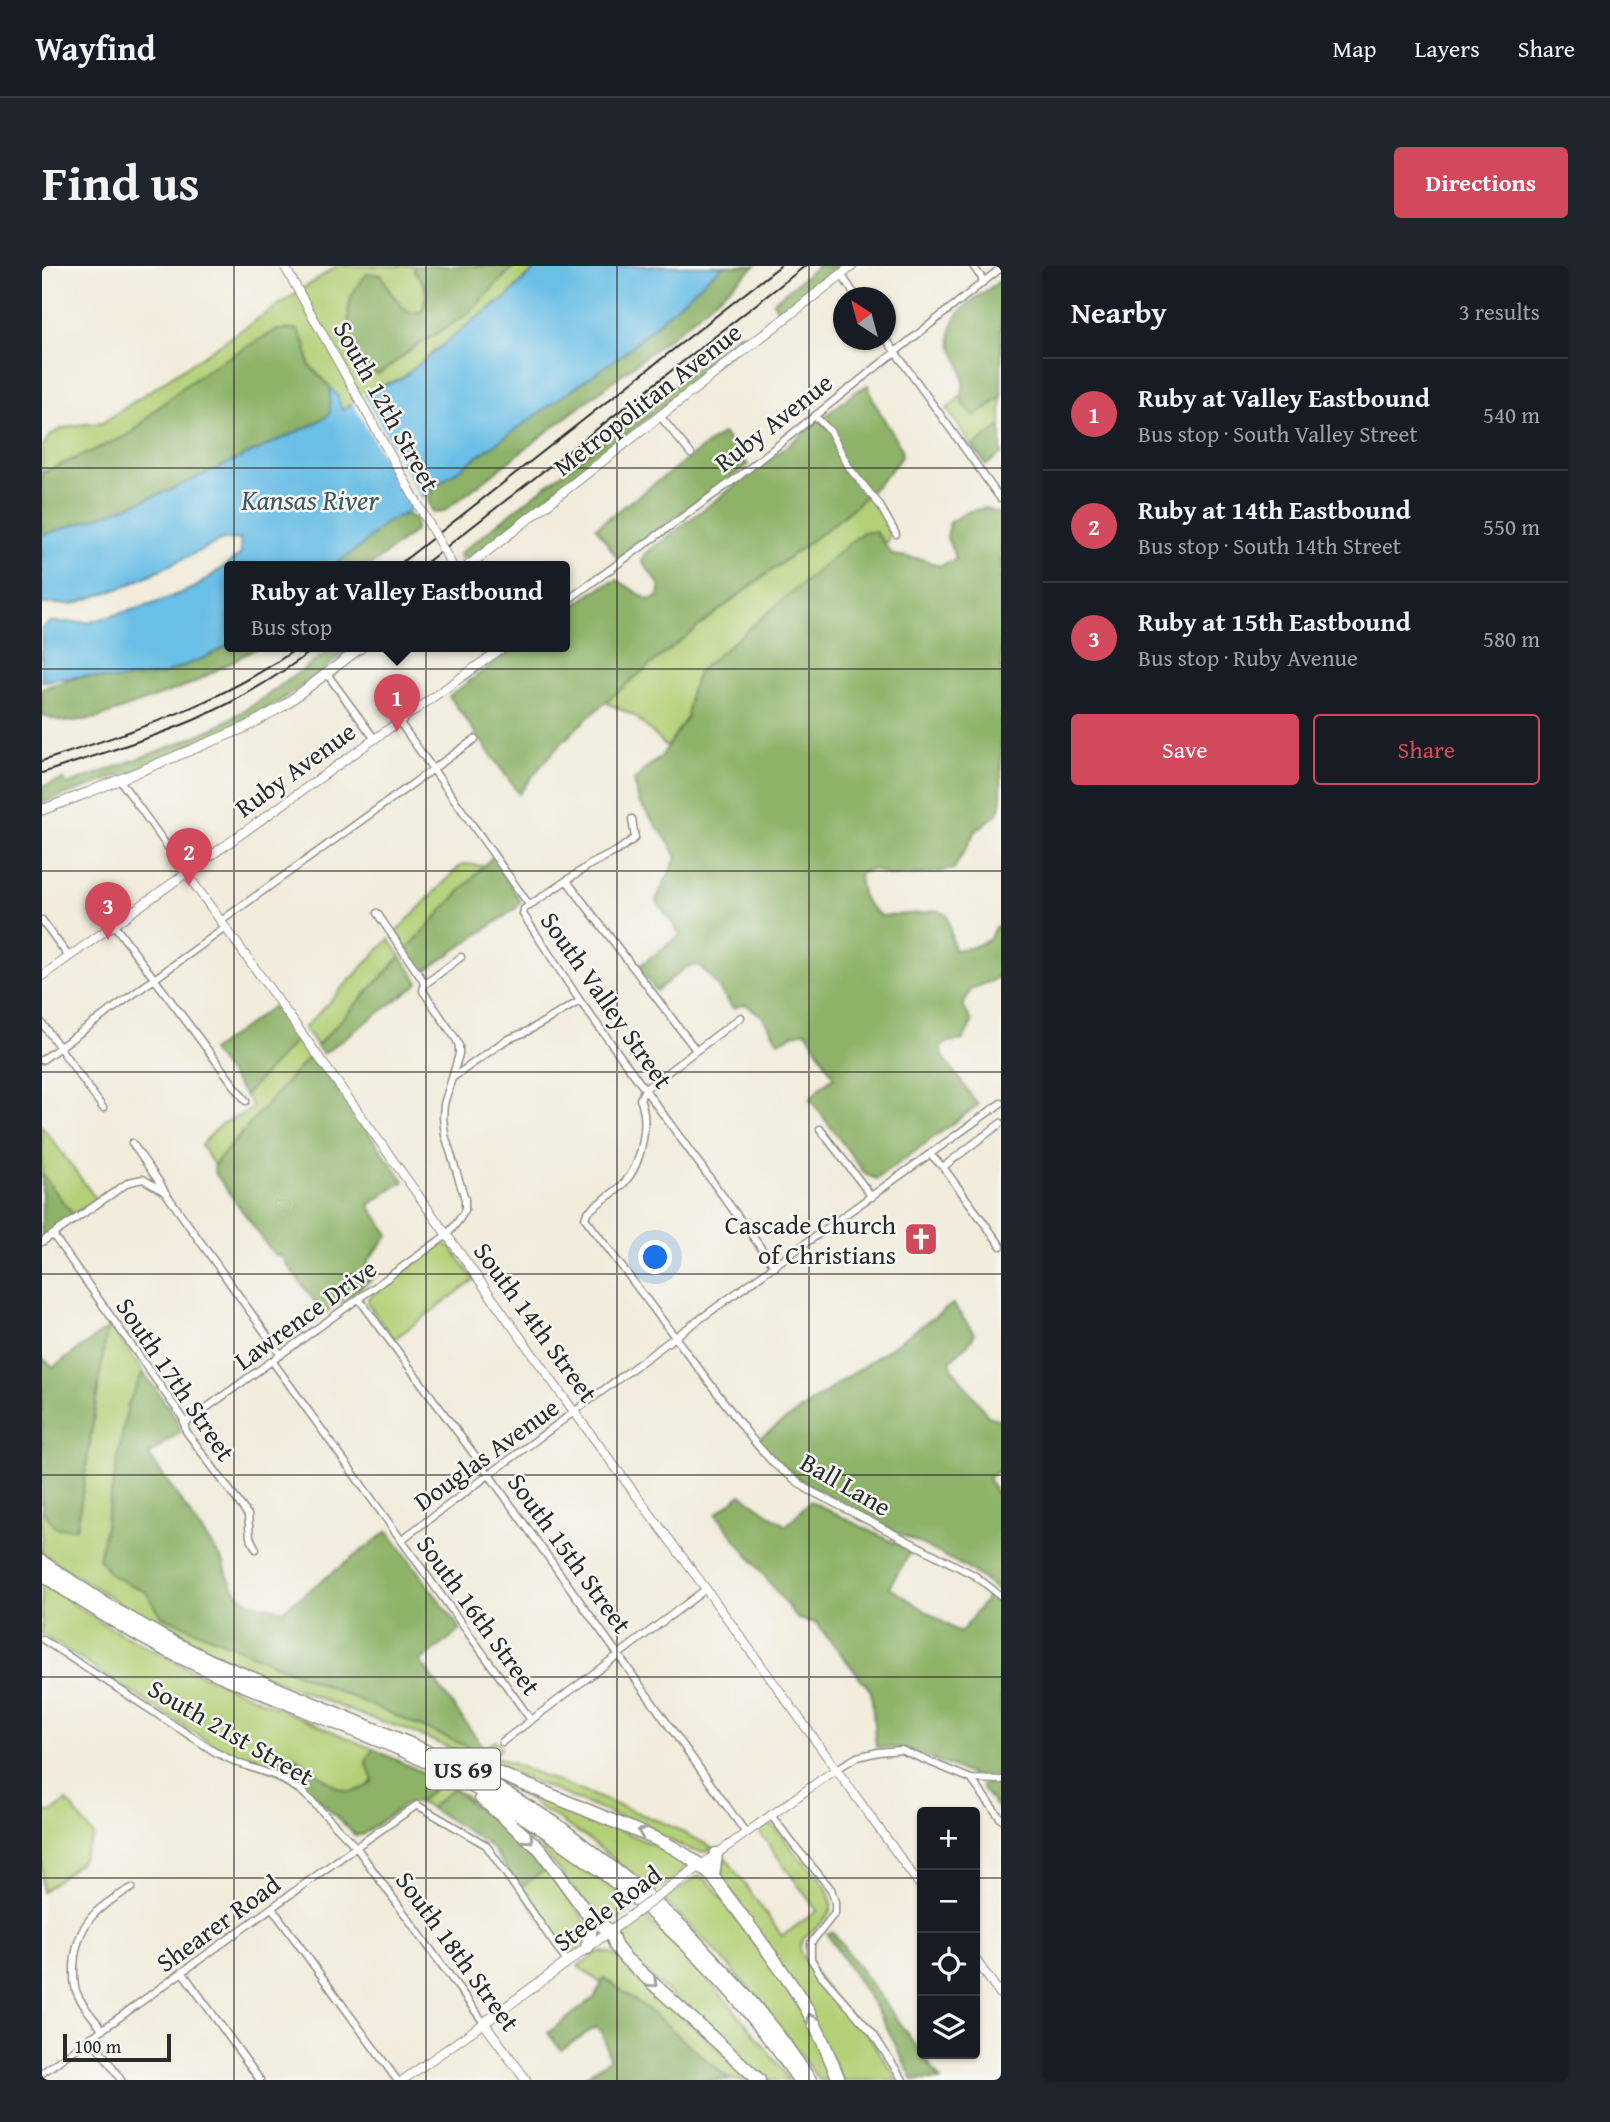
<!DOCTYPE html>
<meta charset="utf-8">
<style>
body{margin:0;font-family:"Gentium Book Plus",serif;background:#20242c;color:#f1f3f6}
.controls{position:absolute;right:21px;bottom:21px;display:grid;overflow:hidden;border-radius:7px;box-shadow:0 2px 5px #0004}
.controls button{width:63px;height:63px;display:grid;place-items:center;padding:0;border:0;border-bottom:2px solid #363941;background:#171b24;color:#f1f3f6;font:35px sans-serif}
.compass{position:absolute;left:791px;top:21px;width:63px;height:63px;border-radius:50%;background:#171b24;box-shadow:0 2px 5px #0004;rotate:324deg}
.scale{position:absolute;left:21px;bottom:18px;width:108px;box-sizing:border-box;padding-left:7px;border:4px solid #2b2b2b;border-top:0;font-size:19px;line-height:24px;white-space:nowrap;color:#2b2b2b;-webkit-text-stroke:5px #f6f6f2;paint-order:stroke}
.you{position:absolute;left:614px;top:992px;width:24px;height:24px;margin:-18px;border:5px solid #fff;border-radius:50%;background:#1a73e8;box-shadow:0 0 0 10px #1a73e833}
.badge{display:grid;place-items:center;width:46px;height:46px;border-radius:50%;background:#d1495b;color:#fff;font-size:23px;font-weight:700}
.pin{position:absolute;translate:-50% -58px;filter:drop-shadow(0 2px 4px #0008)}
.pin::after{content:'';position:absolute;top:37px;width:24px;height:21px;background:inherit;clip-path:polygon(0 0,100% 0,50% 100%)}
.popup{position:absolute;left:182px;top:295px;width:346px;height:91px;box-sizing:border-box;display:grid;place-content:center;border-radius:7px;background:#171b24;filter:drop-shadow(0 2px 5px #0005);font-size:23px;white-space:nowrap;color:#9ea1a6}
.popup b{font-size:26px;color:#f1f3f6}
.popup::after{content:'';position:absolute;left:50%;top:100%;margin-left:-14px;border:14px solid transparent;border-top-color:#171b24}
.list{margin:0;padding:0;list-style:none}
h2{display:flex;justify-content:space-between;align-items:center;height:91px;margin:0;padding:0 28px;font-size:30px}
h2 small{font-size:23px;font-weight:400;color:#9ea1a6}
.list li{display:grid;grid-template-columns:46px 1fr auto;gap:21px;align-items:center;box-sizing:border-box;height:112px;padding:0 28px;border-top:2px solid #363941}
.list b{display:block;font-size:26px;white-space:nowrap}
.list p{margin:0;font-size:23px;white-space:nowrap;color:#9ea1a6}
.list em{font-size:23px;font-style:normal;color:#9ea1a6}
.actions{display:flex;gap:14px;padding:21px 28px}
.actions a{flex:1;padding:16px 0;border:2px solid #d1495b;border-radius:7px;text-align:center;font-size:24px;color:#d1495b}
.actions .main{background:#d1495b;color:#fff}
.icon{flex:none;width:38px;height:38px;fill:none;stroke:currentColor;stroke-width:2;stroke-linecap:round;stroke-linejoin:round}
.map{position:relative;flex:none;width:959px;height:1814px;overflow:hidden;border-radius:7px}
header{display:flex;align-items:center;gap:42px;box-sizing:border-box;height:98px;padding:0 35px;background:#171b24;border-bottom:2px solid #363941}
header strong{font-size:33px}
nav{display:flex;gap:38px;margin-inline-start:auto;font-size:24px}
.intro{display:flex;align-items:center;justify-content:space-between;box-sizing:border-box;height:168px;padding:0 42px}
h1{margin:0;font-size:49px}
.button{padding:18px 32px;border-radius:7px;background:#d1495b;color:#fff;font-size:24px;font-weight:700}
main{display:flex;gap:42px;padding:0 42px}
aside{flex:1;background:#171b24;border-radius:7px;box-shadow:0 2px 5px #0004}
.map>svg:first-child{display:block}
.green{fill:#b2d076;stroke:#6e7e50;stroke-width:2}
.forest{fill:#8db267;stroke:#5c6e49;stroke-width:2}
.water{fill:#6abfe6;stroke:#4a7588;stroke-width:2}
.pier{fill:#f1ecdb}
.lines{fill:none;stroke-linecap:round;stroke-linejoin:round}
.minor-casing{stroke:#8e8c83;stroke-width:9}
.tertiary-casing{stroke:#8e8c83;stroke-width:10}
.secondary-casing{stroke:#8e8c83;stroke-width:11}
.motorway-casing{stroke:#8e8c83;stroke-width:15}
.minor{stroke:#fff;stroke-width:6}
.tertiary{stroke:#fff;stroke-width:8}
.secondary{stroke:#fff;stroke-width:9}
.motorway{stroke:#fff;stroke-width:12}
.rail{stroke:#2b2b2b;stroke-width:2}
.tertiary-bridge-casing{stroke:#8e8c83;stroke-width:10;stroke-linecap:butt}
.secondary-bridge-casing{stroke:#8e8c83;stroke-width:11;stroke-linecap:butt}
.tertiary-bridge{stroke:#fff;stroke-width:8}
.secondary-bridge{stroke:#fff;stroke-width:9}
.oneway{stroke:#a0a0a0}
.grid{fill:none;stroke:#2b2b2b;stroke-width:2;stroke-opacity:0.55}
.labels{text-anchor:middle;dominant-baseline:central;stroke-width:5;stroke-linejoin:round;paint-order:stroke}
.shield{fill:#f6f6f2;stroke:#686867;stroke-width:2}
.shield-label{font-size:24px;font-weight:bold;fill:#2b2b2b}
.street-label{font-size:26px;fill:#2b2b2b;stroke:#f6f6f2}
.poi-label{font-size:26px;fill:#2b2b2b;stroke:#f6f6f2;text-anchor:end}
.water-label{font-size:28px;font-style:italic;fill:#3e5763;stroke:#f6f6f2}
</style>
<header>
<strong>Wayfind</strong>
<nav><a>Map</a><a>Layers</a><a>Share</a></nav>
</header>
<div class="intro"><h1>Find us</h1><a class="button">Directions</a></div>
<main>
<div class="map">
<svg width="959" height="1814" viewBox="0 0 959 1814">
<rect width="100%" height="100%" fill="#f6f6f2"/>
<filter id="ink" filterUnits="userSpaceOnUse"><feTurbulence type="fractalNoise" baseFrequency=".0143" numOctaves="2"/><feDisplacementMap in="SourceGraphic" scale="14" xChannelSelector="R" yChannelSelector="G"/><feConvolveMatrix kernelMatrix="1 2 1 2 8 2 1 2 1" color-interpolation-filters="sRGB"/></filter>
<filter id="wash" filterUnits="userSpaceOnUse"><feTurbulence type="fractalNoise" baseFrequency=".00686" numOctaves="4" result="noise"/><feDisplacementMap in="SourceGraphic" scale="28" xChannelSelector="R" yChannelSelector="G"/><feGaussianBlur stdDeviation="1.57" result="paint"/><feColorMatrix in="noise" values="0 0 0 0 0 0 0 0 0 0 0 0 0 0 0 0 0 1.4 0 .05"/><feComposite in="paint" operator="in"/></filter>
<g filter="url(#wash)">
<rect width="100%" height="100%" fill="#f1ecdb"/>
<!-- green -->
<path class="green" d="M295 0H372V5C385 18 387 29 379 46H365L348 26 344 103 371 82 426 48 472 0H496L464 32 433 53 359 113 340 119 299 144 279 111 267 99 264 79 235 64 173 99 144 119 111 146 89 168 0 207V181C3 178 4 175 6 172 18 158 43 158 60 157Z
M919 130 921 140 944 144 959 131V160L931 181 905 143Z
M824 229C832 236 848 256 848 266 848 269 845 276 843 278L833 266 648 428 645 451 625 481 593 450 563 436 647 367 794 256Z
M420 598 442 600 365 683 354 666Z
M347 673 359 690 275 780 262 762Z
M257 771 269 788 172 899 159 879 179 858 205 846 211 840 203 829Z
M0 860 54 933 31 949 0 908Z
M400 977 409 981 432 1014 352 1073 326 1038V1032Z
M69 1060 101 1106 86 1138 58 1293 69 1309 104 1326 120 1350 436 1485 453 1474 460 1482 451 1490 624 1558 672 1582 663 1586 648 1584 594 1558 365 1464 309 1445 218 1408 157 1381 93 1347 0 1287V1243L14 1262 35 1261 65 1063Z
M0 1317 58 1356 150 1405 331 1483 324 1496 331 1514 325 1521 307 1527 238 1497 237 1507 179 1484 0 1368Z
M457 1511 639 1591 644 1599 642 1605 614 1626 542 1570 455 1514Z
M401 1516 412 1522 388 1542 376 1536Z
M417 1526C438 1539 459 1554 478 1571 503 1594 522 1626 542 1653L544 1659 539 1682 527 1689H524L477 1622 501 1604 463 1564 422 1532Z
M25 1535 52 1570 38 1596 0 1626V1545L10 1546Z
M726 1559H730C738 1566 744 1575 751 1584 763 1599 792 1619 789 1642 786 1662 752 1667 759 1688L795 1737 823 1765 856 1814H801L682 1616C678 1607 678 1600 684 1592L740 1670 775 1645 717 1565Z
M483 1561 532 1593 593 1642 569 1656 551 1647 483 1563Z
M659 1610 668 1617 743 1715 765 1752 793 1814H777C729 1746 683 1690 621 1634L655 1611Z
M601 1649C655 1700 705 1753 747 1814H722L583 1687C571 1663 583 1662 601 1649Z
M557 1686 569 1687 580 1695 710 1814H688L609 1746 562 1712 559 1717 536 1700Z"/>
<!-- forest -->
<path class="forest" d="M372 0H472L426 48 371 82 344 103 336 108C313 102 302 55 308 35 311 23 318 16 326 7L340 9 348 26 365 46H379C388 29 385 18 372 5Z
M682 0H713L636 65 401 246 391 247 386 234 392 221 580 88 668 10Z
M776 0H801L739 49 731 36Z
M959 14V131L933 150C913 132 923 133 921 111 920 99 914 91 910 80 901 47 937 31 959 14Z
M255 63 264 79 267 99 288 121V148L272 158 124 226 54 252 0 269V207L89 168 111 146 144 119 173 99 235 64Z
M697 68H704L705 74 429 290 419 293 417 288Z
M826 119 832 136 859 182 860 190C821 242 766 276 715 315 677 344 639 374 602 404 553 444 514 477 477 528L407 430 476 380H523V346L557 322 575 314 607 334 617 330 618 320 600 295 603 288 757 171 813 126Z
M959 160V188L944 199 931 181Z
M681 167 706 199 576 293 554 261Z
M944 242 956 247 959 251V539L956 547 933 566 912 603 880 608 848 610 830 603 817 608C819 631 821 636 839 650L881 647 895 644 905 649 912 684 928 682 947 674 953 661 959 659V709L950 715 929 723 921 740 930 756 921 774 906 776 898 782 901 790 936 839 835 913 824 909 768 833 779 820 792 811 764 765 752 768 737 776 720 750 703 738 691 742 667 709 656 699 644 701 614 725 596 701 638 669 614 634 635 591 628 578 597 536 592 515 604 502 618 492 645 451 648 428 657 405 821 266H833L851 289 880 293 898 300 914 293 905 272 908 256 927 245Z
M363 248 374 253 373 265 328 300H291L320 279 344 256Z
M187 379 219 380 149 418 56 452 23 456 0 449V422L41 410 75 414 162 392Z
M294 380H312C277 407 242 435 203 456 140 492 68 512 0 537V521L22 513 25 519 135 478 176 460 214 437Z
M450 591 479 636 473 643 380 707 365 683Z
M359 690 374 712 376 716 373 720 281 788 275 780Z
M233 739 257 771 203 829 169 785Z
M269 788 362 915 327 939 347 969 325 996 334 1010 282 1048 238 989 233 990 173 907 172 899Z
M0 908 31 949 0 971Z
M911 1038 932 1067 930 1074 908 1095 911 1103 946 1150 959 1154V1203L946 1212 959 1236V1328C949 1320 940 1311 929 1305 858 1261 770 1239 715 1174Z
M65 1063 35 1262H14L0 1243V1092L12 1101Z
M101 1106 131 1147 139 1165 107 1189 182 1297C192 1336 204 1336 241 1344L346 1265 419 1364 378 1395 442 1482 436 1485 120 1350 104 1326 69 1309 57 1293 86 1138Z
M699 1228 744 1260 768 1235 869 1285 847 1321 918 1367 947 1329 959 1337V1510H932L862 1482 834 1481 829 1425 774 1357 756 1353 674 1248Z
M331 1483 401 1516 376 1536 364 1538 320 1569H313C290 1548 267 1518 237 1507 238 1499 238 1492 245 1489L254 1491C264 1498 295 1525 306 1526 314 1527 325 1521 331 1515L324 1495Z
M959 1517V1547L940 1522V1518Z
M412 1522 422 1532 463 1564 502 1605 477 1622 451 1583 438 1573 388 1542Z
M790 1665 899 1814H871L840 1752 785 1668Z
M562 1712 609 1746 688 1814H539L567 1793 564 1779 560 1767 554 1761 519 1784 506 1767 553 1731Z"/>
<!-- water -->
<path class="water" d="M496 0H682L668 10 582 87 392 221 363 248 344 256 320 279 291 300H187V379L162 392 119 409 75 414 41 410 0 415V362L8 356H48L111 338 154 321 199 288 198 273 180 274 84 320 31 338H0V269L54 252 124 226 272 158 288 148V121L296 131 300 144 336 122 359 113 433 53 464 32Z"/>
<!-- pier -->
<path class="pier" d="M321 127 381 235 371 245 309 134Z"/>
</g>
<g filter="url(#ink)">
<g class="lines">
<!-- minor casing -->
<g class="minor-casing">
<path id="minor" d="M931 0 942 15
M799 8 815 32
M844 73 958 232
M618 150 649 188
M773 150 788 165 808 203 837 238 854 268
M523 336 696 211 959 2
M285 408 332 472
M356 454 488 640
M77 513 145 608
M590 553 593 572 575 585 549 598 482 643 481 648 538 735 733 1001
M525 615 654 784
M335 647 380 713 382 719 381 725 414 773 417 780V788L410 812
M0 654 27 691
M179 655 433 473
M72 659 204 835
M382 719 419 691
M699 751 603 823 598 833C608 856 600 897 583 916 573 928 557 935 545 947L543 952 710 1173 732 1198 765 1223 932 1309 959 1330
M0 757 61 842
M0 794 183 662
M778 863 830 931
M90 877 118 917 123 926 239 1089
M888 888 901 901 959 980
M901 901 959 857
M11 969 141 1152 144 1165 206 1249 208 1271 214 1283
M0 976 87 916 101 913 121 925
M317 1033 448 1210 704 1567
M231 1096 489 1454
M142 1158 405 969 417 954 423 944V933L403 869 401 852 402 838 410 812 464 774 484 766 538 735
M359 1274 633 1071 959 837
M0 1373 173 1486 196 1497 234 1510 258 1524 269 1534 314 1581 442 1757
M460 1476 664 1323
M793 1504 815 1491 836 1486 859 1484 929 1513 959 1514
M929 1513 959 1553
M729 1549 751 1578 789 1623 793 1636V1647L769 1677V1693L779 1709 831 1768 861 1814
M230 1642 355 1814
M141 1707 218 1814
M60 1763C52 1752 40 1740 35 1727 31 1719 32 1709 32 1700 35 1657 54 1641 90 1622
M49 1771 79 1814
M0 1807 314 1581 375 1539 444 1579 525 1696"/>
</g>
<!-- tertiary casing -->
<g class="tertiary-casing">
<path id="tertiary" d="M145 608 533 1147 664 1323 880 1622
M0 710 463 380
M659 1599 793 1504
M933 1693 959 1729
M361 1814 442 1757"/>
</g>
<!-- secondary casing -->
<g class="secondary-casing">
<path id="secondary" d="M426 300 810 0
M0 544 45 527 202 462 241 440 321 380
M630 1620 659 1599
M484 1814 442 1757 583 1654"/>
</g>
<!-- motorway casing -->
<g class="motorway-casing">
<path id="motorway" d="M0 1296 68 1341 119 1370 169 1395 375 1481 439 1512 514 1558 597 1623 641 1662 702 1727 738 1772 768 1814
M0 1308C49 1342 100 1374 155 1399 206 1422 259 1442 311 1464 330 1472 350 1479 369 1488 523 1564 661 1670 757 1814
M411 1492 434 1498 614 1573C636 1583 654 1594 671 1611 701 1652 733 1692 760 1735 775 1760 786 1787 797 1814
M439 1532 498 1583 547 1650 568 1665 574 1681 583 1692 717 1814
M671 1611 674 1588
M545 1682 549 1662 547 1650"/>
</g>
<!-- minor -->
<use href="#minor" class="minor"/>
<!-- tertiary -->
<use href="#tertiary" class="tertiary"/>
<!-- secondary -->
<use href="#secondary" class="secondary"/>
<!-- motorway -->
<use href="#motorway" class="motorway"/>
<!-- rail -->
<path class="rail" d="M355 300 738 0
M380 300 763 0
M0 495C92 465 179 438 258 380
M0 507C51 490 103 475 152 454 196 435 238 409 276 380"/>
<!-- tertiary-bridge casing -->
<g class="tertiary-bridge-casing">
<path id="tertiary-bridge" d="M243 1 410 299"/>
</g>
<!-- secondary-bridge casing -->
<g class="secondary-bridge-casing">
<path id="secondary-bridge" d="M583 1654 630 1620"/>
</g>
<!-- tertiary-bridge -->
<use href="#tertiary-bridge" class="tertiary-bridge"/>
<!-- secondary-bridge -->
<use href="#secondary-bridge" class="secondary-bridge"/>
</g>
<!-- one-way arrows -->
<defs><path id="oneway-chevron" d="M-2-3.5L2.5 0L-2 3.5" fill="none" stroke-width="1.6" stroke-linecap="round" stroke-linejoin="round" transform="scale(1.75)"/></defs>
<g class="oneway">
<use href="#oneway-chevron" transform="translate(600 1566) rotate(-157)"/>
<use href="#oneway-chevron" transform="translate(487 1573) rotate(43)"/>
<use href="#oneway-chevron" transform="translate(611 1717) rotate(42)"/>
<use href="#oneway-chevron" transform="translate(769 1752) rotate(-118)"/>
</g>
</g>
<!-- grid -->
<path class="grid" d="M192 0V1814M384 0V1814M575 0V1814M767 0V1814M0 202H959M0 403H959M0 605H959M0 806H959M0 1008H959M0 1209H959M0 1411H959M0 1612H880M933 1612H959"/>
<!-- icons -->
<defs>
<g id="church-square" transform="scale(1.75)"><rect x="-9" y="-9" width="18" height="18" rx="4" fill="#d1495b" stroke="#f6f6f2"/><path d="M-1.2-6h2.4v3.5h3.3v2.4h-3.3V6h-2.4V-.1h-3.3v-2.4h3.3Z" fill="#fff"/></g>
</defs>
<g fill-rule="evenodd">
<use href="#church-square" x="879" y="973"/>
</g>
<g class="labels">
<!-- shield labels -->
<rect class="shield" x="384" y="1482.5" width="74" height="41" rx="5"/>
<g class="shield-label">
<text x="421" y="1503">US 69</text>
</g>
<!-- street labels -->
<g class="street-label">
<text transform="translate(605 133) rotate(-38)">Metropolitan Avenue</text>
<text transform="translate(345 140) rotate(61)">South 12th Street</text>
<text transform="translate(731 156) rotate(-38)">Ruby Avenue</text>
<text transform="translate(253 503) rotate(-36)">Ruby Avenue</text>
<text transform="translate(565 734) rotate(55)">South Valley Street</text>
<text transform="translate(263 1048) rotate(-36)">Lawrence Drive</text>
<text transform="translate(494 1056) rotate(54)">South 14th Street</text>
<text transform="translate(134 1113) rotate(56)">South 17th Street</text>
<text transform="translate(444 1188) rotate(-36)">Douglas Avenue</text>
<text transform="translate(804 1218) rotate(30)">Ball Lane</text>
<text transform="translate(528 1287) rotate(54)">South 15th Street</text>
<text transform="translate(437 1349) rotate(54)">South 16th Street</text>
<text transform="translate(189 1466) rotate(30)">South 21st Street</text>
<text transform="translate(565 1642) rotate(-36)">Steele Road</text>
<text transform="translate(176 1657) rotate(-36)">Shearer Road</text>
<text transform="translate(416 1685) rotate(54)">South 18th Street</text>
</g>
<!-- poi labels -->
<g class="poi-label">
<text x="854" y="958">Cascade Church<tspan x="854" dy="30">of Christians</tspan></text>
</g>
<!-- water labels -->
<g class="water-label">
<text x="268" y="233">Kansas River</text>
</g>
</g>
</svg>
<div class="controls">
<button>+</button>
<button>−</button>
<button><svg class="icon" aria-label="locate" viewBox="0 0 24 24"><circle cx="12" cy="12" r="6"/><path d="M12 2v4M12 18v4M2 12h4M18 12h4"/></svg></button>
<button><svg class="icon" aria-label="layers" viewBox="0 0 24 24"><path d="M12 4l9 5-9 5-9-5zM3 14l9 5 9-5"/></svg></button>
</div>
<svg class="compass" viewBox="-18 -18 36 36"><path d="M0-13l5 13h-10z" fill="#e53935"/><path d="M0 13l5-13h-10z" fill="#9ea1a6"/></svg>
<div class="scale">100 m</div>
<div class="you"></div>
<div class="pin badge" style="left:355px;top:466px">1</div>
<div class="popup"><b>Ruby at Valley Eastbound</b>Bus stop</div>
<div class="pin badge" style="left:147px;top:620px">2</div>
<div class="pin badge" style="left:66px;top:674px">3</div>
</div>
<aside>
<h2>Nearby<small>3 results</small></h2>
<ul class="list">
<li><span class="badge">1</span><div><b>Ruby at Valley Eastbound</b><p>Bus stop · South Valley Street</p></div><em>540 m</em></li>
<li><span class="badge">2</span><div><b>Ruby at 14th Eastbound</b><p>Bus stop · South 14th Street</p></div><em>550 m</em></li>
<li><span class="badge">3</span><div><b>Ruby at 15th Eastbound</b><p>Bus stop · Ruby Avenue</p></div><em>580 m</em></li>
</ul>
<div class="actions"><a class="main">Save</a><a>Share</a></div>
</aside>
</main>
